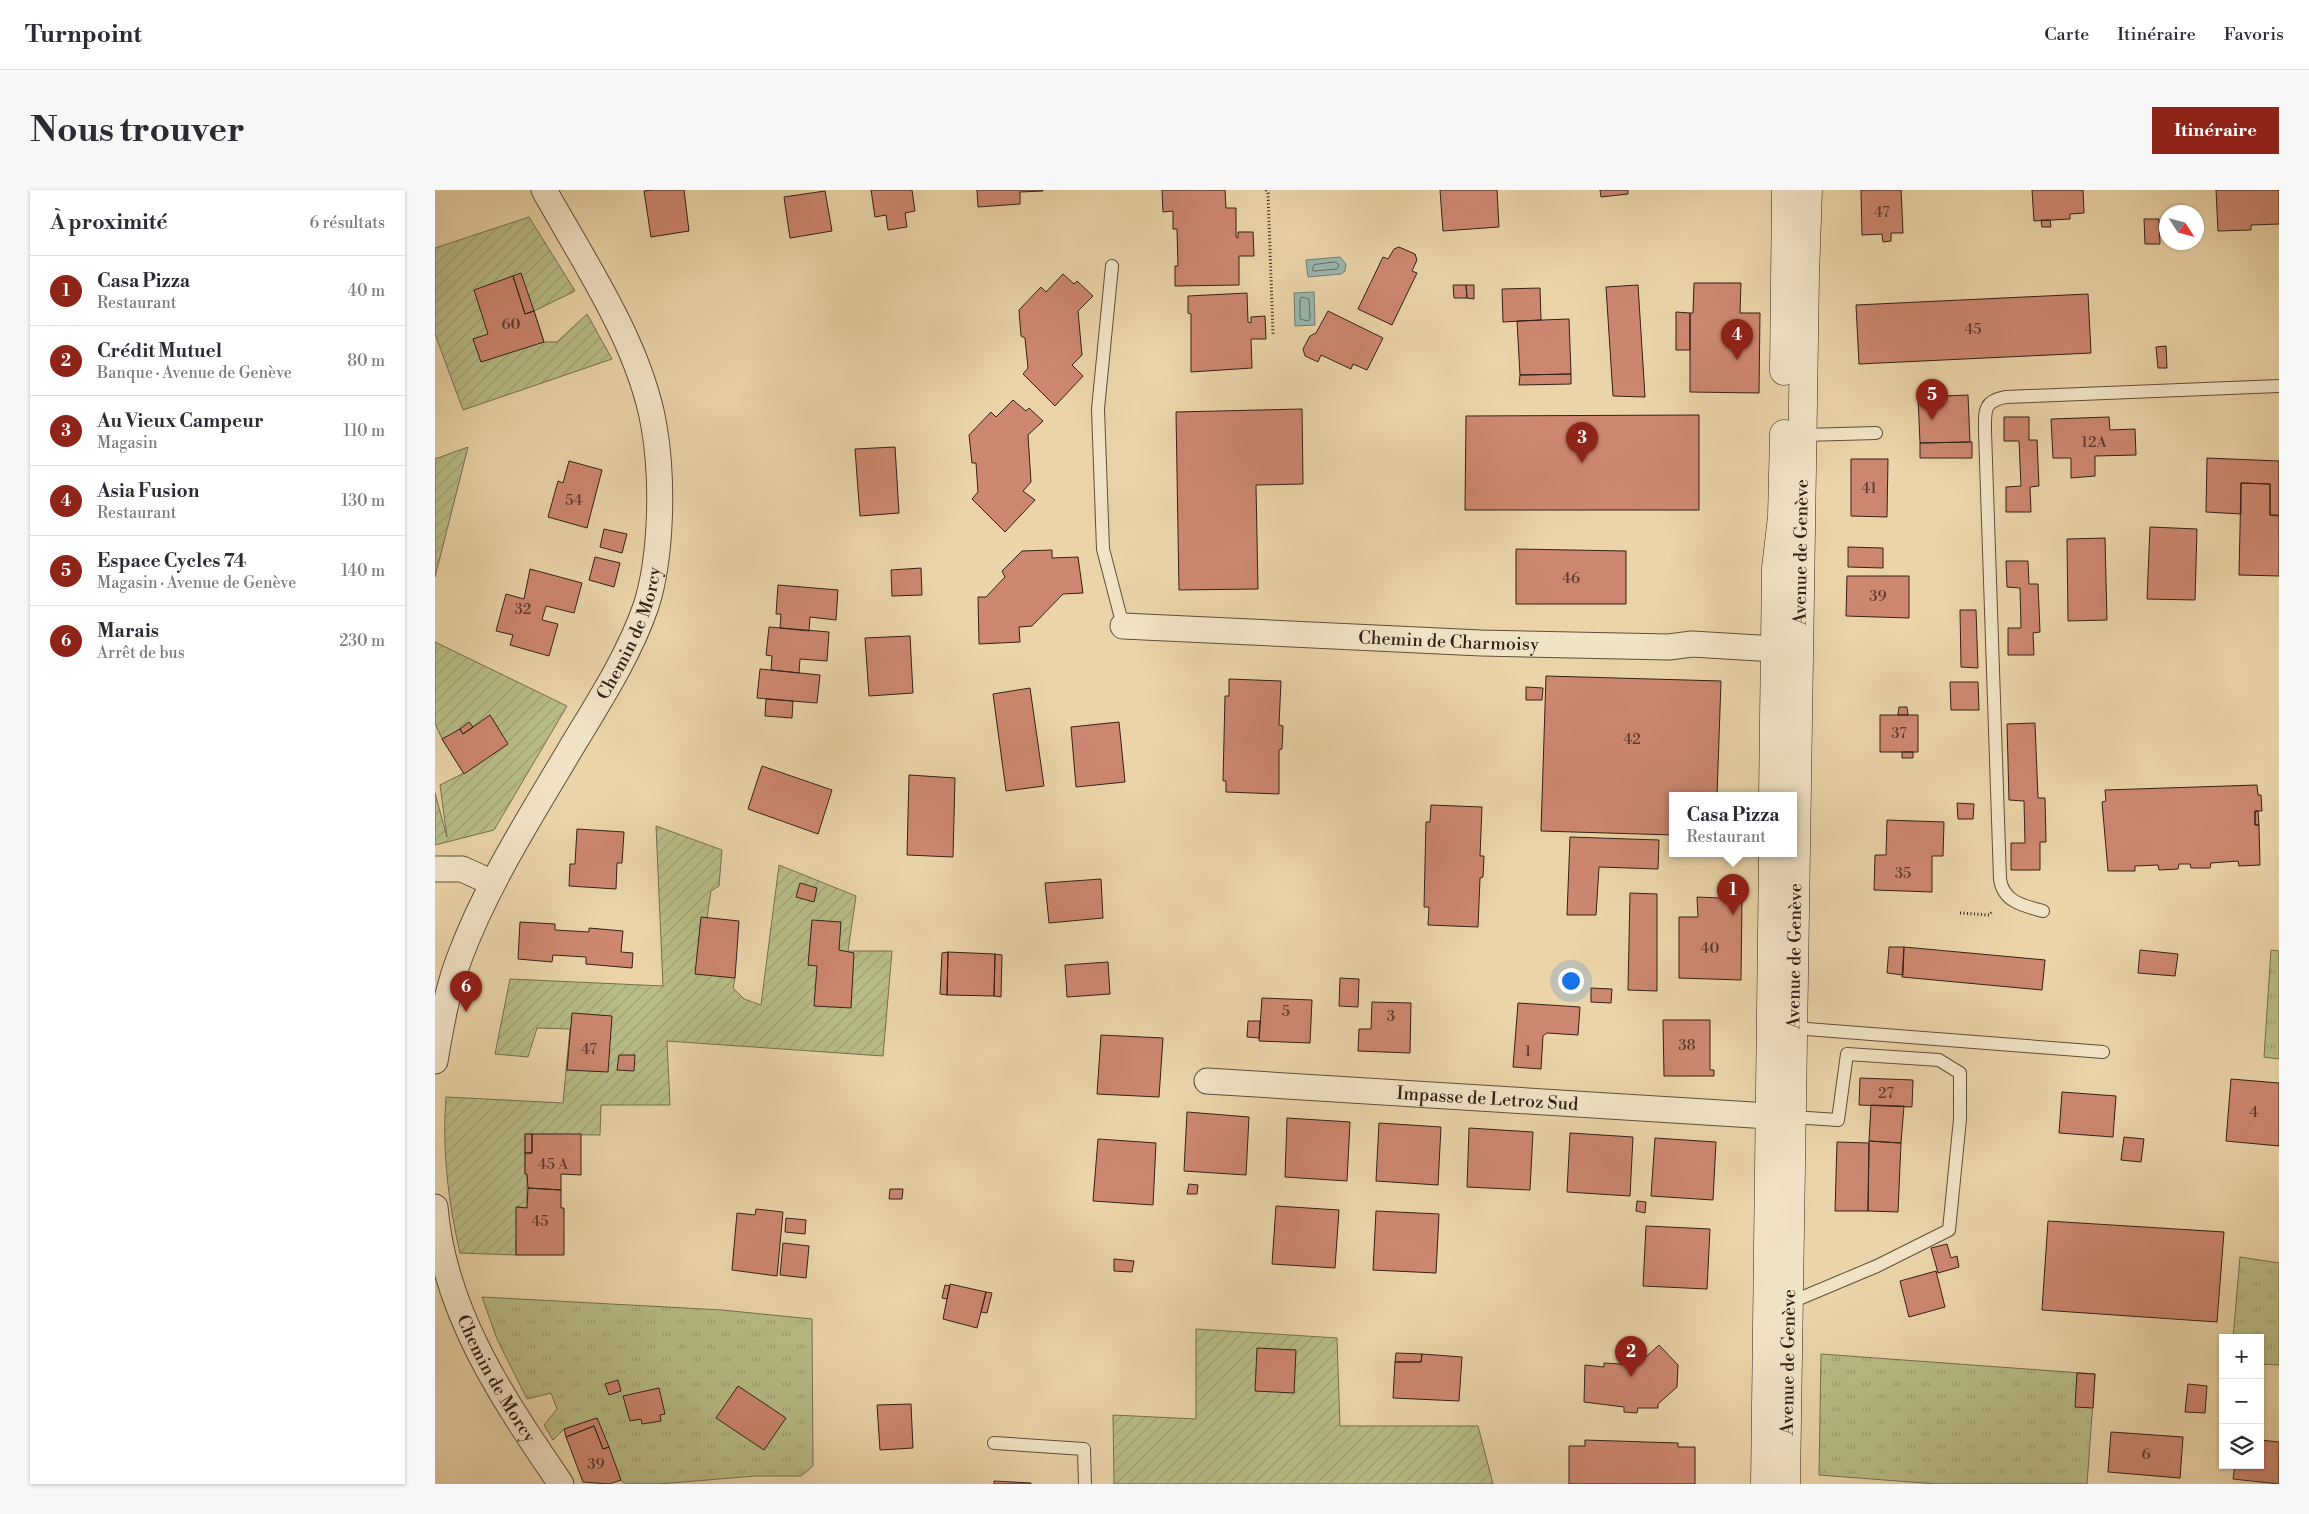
<!DOCTYPE html>
<html lang="fr">
<meta charset="utf-8">
<style>
body{margin:0;font-family:"Libre Bodoni",serif;background:#f7f7f7;color:#2b2b33}
.controls{position:absolute;right:15px;bottom:15px;display:grid;overflow:hidden;border-radius:0px;box-shadow:0 1px 4px #0004}
.controls button{width:45px;height:45px;display:grid;place-items:center;padding:0;border:0;border-bottom:1px solid #e1e1e2;background:#fff;color:#2b2b33;font:25px sans-serif}
.compass{position:absolute;left:1724px;top:15px;width:45px;height:45px;border-radius:50%;background:#fff;box-shadow:0 1px 4px #0004;rotate:126deg}
.you{position:absolute;left:1135px;top:790px;width:18px;height:18px;margin:-12px;border:4px solid #fff;border-radius:50%;background:#1a73e8;box-shadow:0 0 0 8px #1a73e833}
.badge{display:grid;place-items:center;width:32px;height:32px;border-radius:50%;background:#8f2418;color:#fff;font-size:16px;font-weight:700}
.pin{position:absolute;translate:-50% -41px;filter:drop-shadow(0 1px 2px #0008)}
.pin::after{content:'';position:absolute;top:26px;width:18px;height:15px;background:inherit;clip-path:polygon(0 0,100% 0,50% 100%)}
.popup{position:absolute;left:1234px;top:602px;width:128px;height:65px;box-sizing:border-box;display:grid;place-content:center;border-radius:0px;background:#fff;filter:drop-shadow(0 1px 4px #0005);font-size:16px;white-space:nowrap;color:#7c7c81}
.popup b{font-size:19px;color:#2b2b33}
.popup::after{content:'';position:absolute;left:50%;top:100%;margin-left:-10px;border:10px solid transparent;border-top-color:#fff}
.list{margin:0;padding:0;list-style:none}
h2{display:flex;justify-content:space-between;align-items:center;height:65px;margin:0;padding:0 20px;font-size:21px}
h2 small{font-size:16px;font-weight:400;color:#7c7c81}
.list li{display:grid;grid-template-columns:32px 1fr auto;gap:15px;align-items:center;box-sizing:border-box;height:70px;padding:0 20px;border-top:1px solid #e1e1e2}
.list b{display:block;font-size:19px;white-space:nowrap}
.list p{margin:0;font-size:16px;white-space:nowrap;color:#7c7c81}
.list em{font-size:16px;font-style:normal;color:#7c7c81}
.icon{flex:none;width:28px;height:28px;fill:none;stroke:currentColor;stroke-width:2;stroke-linecap:round;stroke-linejoin:round}
.map{position:relative;flex:none;width:1844px;height:1294px;overflow:hidden;border-radius:0px}
header{display:flex;align-items:center;gap:30px;box-sizing:border-box;height:70px;padding:0 25px;background:#fff;border-bottom:1px solid #e1e1e2}
header strong{font-size:24px}
nav{display:flex;gap:28px;margin-inline-start:auto;font-size:18px}
.intro{display:flex;align-items:center;justify-content:space-between;box-sizing:border-box;height:120px;padding:0 30px}
h1{margin:0;font-size:35px}
.button{padding:12px 22px;border-radius:0px;background:#8f2418;color:#fff;font-size:18px;font-weight:700}
main{display:flex;gap:30px;padding:0 30px}
aside{flex:1;background:#fff;border-radius:0px;box-shadow:0 1px 4px #0004}
.map>svg:first-child{display:block}
.grass{fill:url(#grass-tufts);stroke:#756e4f}
.garden{fill:url(#garden-furrows);stroke:#756e4f}
.water{fill:#99b7af;stroke:#707b73}
.lines{fill:none;stroke-linecap:round;stroke-linejoin:round}
.shore{stroke:#666c64;stroke-width:1}
.building{fill:#cd8770;stroke:#322118}
.lane-casing{stroke:#604e3c;stroke-width:14}
.street-casing{stroke:#604e3c;stroke-width:27}
.secondary-casing{stroke:#322118;stroke-width:29}
.path{stroke:#322118;stroke-width:3;stroke-dasharray:1 2.5;stroke-linecap:butt}
.lane{stroke:#f1e3c6;stroke-width:12}
.street{stroke:#f1e3c6;stroke-width:25}
.secondary{stroke:#f1e3c6;stroke-width:28}
.labels{text-anchor:middle;dominant-baseline:central;stroke-width:4.5;stroke-linejoin:round;paint-order:stroke}
.number-label{font-size:15px;fill:#593a2e}
.street-label{font-size:18px;fill:#322118;stroke:#f1e3c6}
</style>
<header>
<strong>Turnpoint</strong>
<nav><a>Carte</a><a>Itinéraire</a><a>Favoris</a></nav>
</header>
<div class="intro"><h1>Nous trouver</h1><a class="button">Itinéraire</a></div>
<main>
<aside>
<h2>À proximité<small>6 résultats</small></h2>
<ul class="list">
<li><span class="badge">1</span><div><b>Casa Pizza</b><p>Restaurant</p></div><em>40 m</em></li>
<li><span class="badge">2</span><div><b>Crédit Mutuel</b><p>Banque · Avenue de Genève</p></div><em>80 m</em></li>
<li><span class="badge">3</span><div><b>Au Vieux Campeur</b><p>Magasin</p></div><em>110 m</em></li>
<li><span class="badge">4</span><div><b>Asia Fusion</b><p>Restaurant</p></div><em>130 m</em></li>
<li><span class="badge">5</span><div><b>Espace Cycles 74</b><p>Magasin · Avenue de Genève</p></div><em>140 m</em></li>
<li><span class="badge">6</span><div><b>Marais</b><p>Arrêt de bus</p></div><em>230 m</em></li>
</ul>
</aside>
<div class="map">
<svg width="1844" height="1294" viewBox="0 0 1844 1294">
<defs>
<pattern id="grass-tufts" width="24" height="20" patternUnits="userSpaceOnUse" patternTransform="scale(1.25)"><rect width="24" height="20" fill="#b8bc86"/><path d="M3 7l-1-3M5 7V3M7 7l1-3M15 17l-1-3M17 17v-4M19 17l1-3" fill="none" stroke="#9fa173"/></pattern>
<pattern id="garden-furrows" width="10" height="10" patternUnits="userSpaceOnUse" patternTransform="scale(1.25)"><rect width="10" height="10" fill="#b8bc86"/><path d="M-1 1l2-2M0 10L10 0M9 11l2-2" fill="none" stroke="#9fa173"/></pattern>
</defs>
<rect width="100%" height="100%" fill="#ead4a8"/>
<filter id="stains"><feTurbulence type="fractalNoise" baseFrequency=".004" numOctaves="4"/><feColorMatrix values="0 0 0 0 .2 0 0 0 0 .09 0 0 0 0 .02 0 0 0 .5 -.17"/></filter>
<radialGradient id="worn" r=".72"><stop offset=".6" stop-color="#630" stop-opacity="0"/><stop offset="1" stop-color="#630" stop-opacity=".3"/></radialGradient>
<!-- grass -->
<path class="grass" d="M1836 760 1844 761V869L1829 867Z
M1805 1067 1844 1073V1175L1825 1174V1148H1798Z
M47 1107 287 1120 377 1129 378 1276 366 1286H320L224 1294H190L186 1290 162 1228 129 1239 118 1250 109 1235 122 1219 116 1203 92 1209 62 1149Z
M1386 1164 1660 1184 1652 1294H1502L1384 1285Z"/>
<!-- garden -->
<path class="garden" d="M94 27 140 101 99 121 109 152H122L152 124 177 169 28 220 0 144V58Z
M33 257 0 387V269Z
M0 452 132 516 59 640 0 655V603L12 647 5 595 29 583 7 549 0 533Z
M221 636 287 660 284 696 276 701 272 728 300 788 298 798 309 809 326 815 344 675 421 706 413 761H457L448 866 232 851 235 915H166L165 945 90 944V984H92V1018L82 1017 81 1065 25 1063C13 1011 7 959 11 907L128 913 135 839 102 838 93 867 60 864 75 789 228 796Z
M761 1139 902 1148 905 1236H1043L1058 1294H679L678 1225 761 1229Z"/>
<!-- water -->
<path class="water" d="M905 67 911 74 910 81 906 84 873 87 871 70Z
M879 102 880 135 860 136 859 103Z"/>
<g class="lines">
<!-- shore -->
<path class="shore" d="M900 72 904 75 902 79 879 81 877 80 879 75Z
M867 107 874 109 875 128 873 131 865 129V110Z"/>
</g>
<!-- building -->
<path class="building" d="M218 0H249L254 41 216 47 209 1Z
M436 0H477L480 21 470 23 472 37 453 40 451 25 440 27Z
M542 0H608V1L585 2V14L543 17Z
M727 0H790L791 18H801V47L803 48V42H818L819 66H804V95L740 96V76H743L742 39H738V21L728 22Z
M1005 0H1062L1064 37 1008 41Z
M1165 0H1193V4L1166 7Z
M1426 0H1466L1468 43H1456V51L1448 52 1447 44 1427 45Z
M1597 0H1648L1649 23 1635 24V29L1599 31Z
M1781 0H1844V34L1816 35V40L1783 41Z
M390 1 397 41 355 48 349 7Z
M1709 29H1724L1725 54H1710Z
M1606 30H1615L1616 37H1607Z
M964 57 980 64 982 70 977 81 982 83 957 135 923 119 948 67 953 69 959 59Z
M86 83 99 121 90 124 78 86Z
M628 84 639 94 642 91 658 106 643 121 647 165 637 175 648 186 620 216 588 184 593 178 590 148 586 146 584 120 606 97 611 102Z
M78 86 90 124 99 121 109 152 46 172 38 149 53 144 39 100Z
M1259 93H1306L1305 123H1325L1324 203 1255 202V123H1258Z
M1018 95H1031L1032 108H1019Z
M1031 95H1039V109L1032 108Z
M1203 95 1210 207 1178 206 1171 97Z
M1105 98 1106 130 1068 132 1067 99Z
M812 103 813 132 816 133V127L830 126 831 149H816L817 178 756 182V124L753 123V106Z
M1653 104 1656 163 1424 174 1421 115Z
M893 121 948 148 932 180 918 174 916 179 886 165 883 172 870 166 868 159 875 146 881 143Z
M1241 122 1255 123V160H1241Z
M1134 129 1136 184 1085 185 1082 131Z
M1731 156 1732 178H1723L1721 157Z
M1136 184V194L1084 195 1085 185Z
M1533 205 1535 252 1485 253 1483 207Z
M578 210 591 221 594 218 608 231 593 245 596 292 588 301 600 310 570 342 537 309 543 302 541 273H537L534 245 556 222 561 227Z
M867 219 868 294 821 295 823 399 744 400 741 222Z
M1264 225V320H1030L1031 226Z
M1569 227H1594V250H1602L1604 296 1595 297 1596 322H1571V297L1586 296 1584 251H1569Z
M1674 227 1675 240 1700 239 1701 265 1660 266V286L1636 288V268H1618L1616 229Z
M1535 252H1537V268H1485V253Z
M460 257 464 323 425 326 420 259Z
M1772 268 1844 271V325H1835V294L1806 293V324L1771 322Z
M1416 269H1453L1452 327 1416 326Z
M134 271 167 280 152 338 113 327 123 291 128 293Z
M1806 293 1835 294V325L1844 326V386L1804 385Z
M1715 337 1762 339 1760 410 1712 409Z
M169 339 192 344 187 363 165 357Z
M1670 348 1672 430 1633 431 1632 349Z
M1413 357 1448 358V378L1413 377Z
M1081 359 1191 361V414H1081Z
M617 360V368L643 367 648 403 628 404 597 436 584 437 585 452 544 454 543 407H551L570 387 567 381 587 361Z
M160 367 185 373 179 397 154 390Z
M1571 371H1593L1594 394H1603L1605 442 1598 443 1599 465H1573V438H1586L1585 398 1572 397Z
M486 378 487 405 457 406 456 380Z
M95 379 147 393 139 423 111 416 107 430 123 434 114 466 75 455 78 445 61 441 71 404 89 409Z
M1412 386H1474V428L1411 426Z
M343 395 403 400 401 430 375 427 374 441 345 438 346 424H341Z
M1525 420H1541L1543 478 1526 477Z
M334 437 394 442 392 471 365 469 364 483 336 480 337 466 331 465Z
M475 446 478 503 434 506 430 448Z
M325 479 385 485 382 513 322 508Z
M1111 486 1286 491 1282 606H1238V645L1106 641Z
M794 489 846 491 844 535 848 536 847 559 844 560V604L791 602V591H788L790 506H794Z
M1515 492H1543L1544 520H1516Z
M1091 497 1108 498 1107 510H1091Z
M595 498 609 596 571 601 558 504Z
M331 509 358 511 357 528 330 526Z
M1464 517H1472L1473 525H1463Z
M55 525 73 554 29 584 7 549 25 539 28 544Z
M1445 525H1483V562H1445Z
M34 532 38 537 28 544 25 539Z
M684 532 690 592 641 597 636 537Z
M1600 533 1603 608H1610L1611 652H1605V680H1576V653H1590L1589 611 1574 610 1572 534Z
M1467 562H1478V568H1467Z
M327 576 397 600 383 644 313 619Z
M474 585 520 588 518 667 472 665Z
M1822 595 1823 605H1826L1827 621H1820V635H1824L1825 675 1804 676 1803 671 1776 673 1775 678H1756L1755 674H1744L1743 679 1724 680 1723 675 1700 676V681H1673L1667 612 1671 611 1670 600Z
M1522 613 1539 614 1538 629H1523Z
M996 615 1047 617 1045 666H1049L1048 687 1045 688 1043 737 993 735 994 717H989L991 632H995Z
M1820 621H1823L1824 635H1820Z
M1452 630 1509 632 1508 666H1497V702L1439 700 1440 665H1451Z
M142 639 189 642 187 673H182L181 699 134 696 135 674H140Z
M1135 647 1224 650 1223 679 1164 677 1161 725H1132Z
M666 689 668 728 614 733 610 693Z
M365 693 382 698 379 712 361 707Z
M1195 703 1222 704V801L1193 800Z
M1262 707 1307 709 1306 790 1244 788V727H1263Z
M266 727 304 731 300 788 260 784Z
M377 730 406 732 404 760 419 763 416 818 379 816 382 776 373 775Z
M85 732 120 734V740L154 742V738L188 741 186 762 198 763 197 778 151 774V767L118 765 117 772 83 769Z
M1454 757H1469L1468 785 1452 783Z
M1469 757 1610 770 1607 800 1467 787Z
M1705 760 1743 764 1740 786 1703 783Z
M513 762 512 805 505 804 507 763Z
M513 762 560 764 559 806 512 805Z
M560 764 567 765 566 807 559 806Z
M673 772 675 804 632 807 630 775Z
M905 788 924 789 923 817 904 816Z
M1156 798 1177 799 1176 813 1156 812Z
M827 808 877 810 875 853 824 851Z
M937 812 976 813 975 863 923 861 924 839H936Z
M1083 813 1145 817 1143 845 1112 843 1108 846 1106 879 1078 877Z
M137 823 177 826 173 882 132 880Z
M1228 830H1275V880H1279V886H1229Z
M813 831H825L824 848 812 847Z
M666 845 728 848 724 907 662 904Z
M184 865H200L199 881 182 880Z
M1425 888 1478 890 1477 917 1424 915Z
M1796 889 1844 893V956L1791 951Z
M1627 902 1681 906 1678 947 1624 943Z
M1436 915 1469 916 1466 953 1434 951Z
M752 922 814 927 811 985 749 981Z
M852 928 915 932 912 991 850 987Z
M944 933 1006 937 1003 995 941 991Z
M1034 938 1098 942 1095 1000 1032 997Z
M1135 943 1198 947 1195 1006 1132 1002Z
M90 944H97V963H90Z
M97 944H146V985L126 984V1000L93 998 92 984H90V963H97Z
M1689 947 1709 949 1706 972 1686 970Z
M1220 948 1281 952 1278 1010 1216 1006Z
M663 949 721 953 718 1015 658 1011Z
M1434 951 1466 953 1463 1022 1433 1021Z
M1402 952 1434 953 1433 1021H1400Z
M754 994 763 995 762 1004H752Z
M93 998 126 1000V1018H129V1065H81V1017L92 1018Z
M455 999H468L467 1009H454Z
M1202 1011 1211 1012 1210 1023 1201 1021Z
M841 1016 904 1020 900 1078 837 1074Z
M321 1019 348 1022 342 1086 297 1080 302 1023 320 1025Z
M941 1021 1004 1024 1001 1083 938 1080Z
M351 1028 371 1030 370 1044 350 1042Z
M1613 1031 1789 1042 1782 1132 1607 1120Z
M1211 1036 1275 1039 1272 1099 1208 1096Z
M348 1053 374 1056 371 1088 345 1085Z
M1512 1054 1516 1068 1522 1066 1524 1077 1503 1083 1496 1058Z
M679 1069 699 1071 697 1082 679 1081Z
M1501 1081 1510 1117 1474 1127 1465 1091Z
M515 1094 551 1102 542 1138 508 1129Z
M510 1095 515 1096 512 1109 507 1108Z
M551 1102 557 1103 552 1123 546 1122Z
M1224 1155 1243 1175 1242 1197 1223 1214V1218H1203L1202 1223 1189 1222V1217L1149 1212 1150 1175 1169 1177V1173L1202 1175Z
M822 1158 861 1160 859 1203 820 1201Z
M961 1163 987 1164 986 1172H960Z
M987 1164 1027 1167 1024 1211 958 1208 960 1172H986Z
M1642 1183 1660 1184 1658 1218 1640 1217Z
M183 1190 186 1201 174 1205 170 1194Z
M1753 1194 1772 1196 1770 1223 1750 1222Z
M303 1196 351 1228 329 1260 281 1228Z
M224 1198 230 1224 225 1225 226 1231 207 1234 206 1229 195 1231 188 1206Z
M476 1214 478 1258 445 1260 442 1215Z
M162 1228 174 1257 168 1259 159 1236 131 1247 129 1239Z
M159 1236 168 1259 174 1257 186 1290 174 1294 148 1292 131 1247Z
M1676 1242 1748 1247 1745 1288 1673 1282Z
M1150 1250 1243 1253V1257H1260V1294H1134V1256H1150Z
M1825 1250 1844 1252V1294L1798 1289 1800 1275H1825Z
M559 1291 596 1293V1294H559Z"/>
<g class="lines">
<!-- lane casing -->
<g class="lane-casing">
<path id="lane" d="M677 76 663 219 668 359 688 436
M1368 245 1441 243
M1608 721C1589 716 1568 712 1565 689L1550 241C1550 221 1548 211 1571 207L1844 196
M1359 838 1668 862
M1354 1113 1442 1076 1514 1040 1525 929V883L1504 870 1412 864 1403 930 1357 927
M559 1253 649 1259 650 1294"/>
</g>
<!-- street casing -->
<g class="street-casing">
<g id="street">
<path id="s1" d="M688 436 1046 453 1234 457 1257 454 1340 459"/>
<path d="M0 679H27L58 693"/>
<path id="s2" d="M0 871C6 836 12 801 24 769 51 696 94 629 133 563 161 516 193 468 211 416 227 366 228 288 219 236 205 154 149 72 109 0"/>
<path id="s3" d="M772 891 1334 926"/>
<path id="s4" d="M0 1017C9 1123 68 1209 126 1294"/>
</g>
</g>
<!-- secondary casing -->
<g class="secondary-casing">
<g id="secondary">
<path d="M1349 181 1351 0"/>
<path d="M1338 606 1341 378 1347 327 1349 244"/>
<path d="M1330 1294 1338 664"/>
<path id="s5" d="M1351 1294 1370 86 1373 0"/>
</g>
</g>
<!-- path -->
<path class="path" d="M831 0 833 3 838 144
M1525 723 1554 725 1558 721"/>
<!-- lane -->
<use href="#lane" class="lane"/>
<!-- street -->
<use href="#street" class="street"/>
<!-- secondary -->
<use href="#secondary" class="secondary"/>
</g>
<g class="labels">
<!-- number labels -->
<g class="number-label">
<text x="1447" y="22">47</text>
<text x="76" y="134">60</text>
<text x="1538" y="139">45</text>
<text x="1659" y="252">12A</text>
<text x="1434" y="298">41</text>
<text x="139" y="310">54</text>
<text x="1136" y="388">46</text>
<text x="1443" y="406">39</text>
<text x="88" y="419">32</text>
<text x="1464" y="543">37</text>
<text x="1197" y="549">42</text>
<text x="1468" y="683">35</text>
<text x="1275" y="758">40</text>
<text x="851" y="821">5</text>
<text x="956" y="826">3</text>
<text x="1252" y="855">38</text>
<text x="154" y="859">47</text>
<text x="1093" y="861">1</text>
<text x="1451" y="903">27</text>
<text x="1819" y="922">4</text>
<text x="118" y="974">45 A</text>
<text x="105" y="1031">45</text>
<text x="1711" y="1264">6</text>
<text x="161" y="1274">39</text>
</g>
<!-- street labels -->
<g class="street-label">
<text stroke="none"><textPath href="#s5" startOffset="932">Avenue de Genève</textPath></text>
<text stroke="none"><textPath href="#s2" startOffset="474">Chemin de Morcy</textPath></text>
<text stroke="none"><textPath href="#s1" startOffset="326">Chemin de Charmoisy</textPath></text>
<text stroke="none"><textPath href="#s5" startOffset="528">Avenue de Genève</textPath></text>
<text stroke="none"><textPath href="#s3" startOffset="281">Impasse de Letroz Sud</textPath></text>
<text stroke="none"><textPath href="#s5" startOffset="122">Avenue de Genève</textPath></text>
<text stroke="none"><textPath href="#s4" startOffset="184">Chemin de Morcy</textPath></text>
</g>
</g>
<rect width="100%" height="100%" filter="url(#stains)"/>
<rect width="100%" height="100%" fill="url(#worn)"/>
</svg>
<div class="controls">
<button>+</button>
<button>−</button>
<button><svg class="icon" aria-label="layers" viewBox="0 0 24 24"><path d="M12 4l9 5-9 5-9-5zM3 14l9 5 9-5"/></svg></button>
</div>
<svg class="compass" viewBox="-18 -18 36 36"><path d="M0-13l5 13h-10z" fill="#e53935"/><path d="M0 13l5-13h-10z" fill="#7c7c81"/></svg>
<div class="you"></div>
<div class="pin badge" style="left:1298px;top:725px">1</div>
<div class="popup"><b>Casa Pizza</b>Restaurant</div>
<div class="pin badge" style="left:1196px;top:1187px">2</div>
<div class="pin badge" style="left:1147px;top:273px">3</div>
<div class="pin badge" style="left:1302px;top:170px">4</div>
<div class="pin badge" style="left:1497px;top:230px">5</div>
<div class="pin badge" style="left:31px;top:822px">6</div>
</div>
</main>
